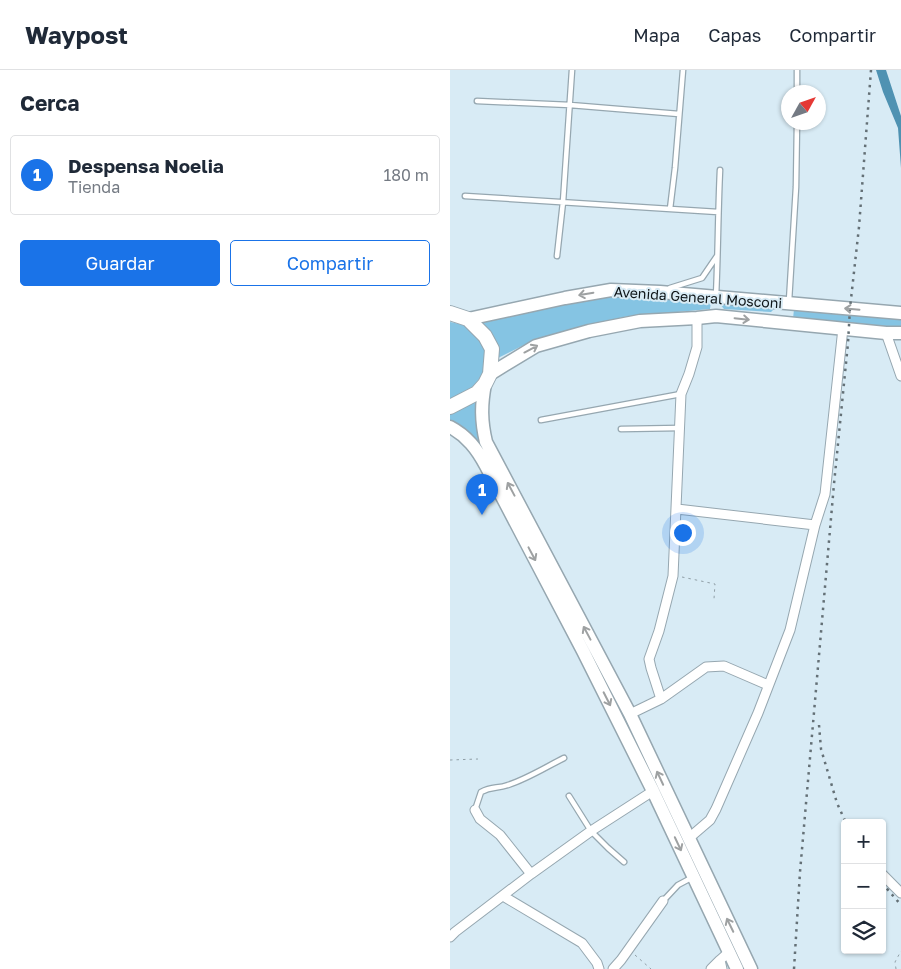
<!DOCTYPE html>
<html lang="es">
<meta charset="utf-8">
<style>
body{margin:0;font-family:"Golos Text",sans-serif;background:#f6f6f7;color:#1f2937}
.controls{position:absolute;right:15px;bottom:15px;display:grid;overflow:hidden;border-radius:5px;box-shadow:0 1px 4px #0004}
.controls button{width:45px;height:45px;display:grid;place-items:center;padding:0;border:0;border-bottom:1px solid #e0e1e3;background:#fff;color:#1f2937;font:25px sans-serif}
.compass{position:absolute;left:331px;top:15px;width:45px;height:45px;border-radius:50%;background:#fff;box-shadow:0 1px 4px #0004;rotate:50deg}
.you{position:absolute;left:232px;top:462px;width:18px;height:18px;margin:-12px;border:4px solid #fff;border-radius:50%;background:#1a73e8;box-shadow:0 0 0 8px #1a73e833}
.badge{display:grid;place-items:center;width:32px;height:32px;border-radius:50%;background:#1a73e8;color:#fff;font-size:16px;font-weight:700}
.pin{position:absolute;translate:-50% -41px;filter:drop-shadow(0 1px 2px #0008)}
.pin::after{content:'';position:absolute;top:26px;width:18px;height:15px;background:inherit;clip-path:polygon(0 0,100% 0,50% 100%)}
.list{margin:0;padding:0;list-style:none}
h2{display:flex;justify-content:space-between;align-items:center;height:65px;margin:0;padding:0 20px;font-size:21px}
h2 small{font-size:16px;font-weight:400;color:#747a83}
.list li{display:grid;grid-template-columns:32px 1fr auto;gap:15px;align-items:center;box-sizing:border-box;height:80px;margin:0 10px 10px;padding:0 10px;border:1px solid #e0e1e3;border-radius:5px}
.list b{display:block;font-size:19px;white-space:nowrap}
.list p{margin:0;font-size:16px;white-space:nowrap;color:#747a83}
.list em{font-size:16px;font-style:normal;color:#747a83}
.actions{display:flex;gap:10px;padding:15px 20px}
.actions a{flex:1;padding:11px 0;border:1px solid #1a73e8;border-radius:5px;text-align:center;font-size:18px;color:#1a73e8}
.actions .main{background:#1a73e8;color:#fff}
.icon{flex:none;width:28px;height:28px;fill:none;stroke:currentColor;stroke-width:2;stroke-linecap:round;stroke-linejoin:round}
.map{position:relative;flex:none;width:451px;height:899px;overflow:hidden}
header{display:flex;align-items:center;gap:30px;box-sizing:border-box;height:70px;padding:0 25px;background:#fff;border-bottom:1px solid #e0e1e3}
header strong{font-size:24px}
nav{display:flex;gap:28px;margin-inline-start:auto;font-size:18px}
main{display:flex}
aside{flex:1;background:#fff}
.map>svg:first-child{display:block}
.green{fill:#85c4e3}
.water{fill:#4f92b2}
.lines{fill:none;stroke-linecap:round;stroke-linejoin:round}
.lane-casing{stroke:#96a7b0;stroke-width:7}
.street-casing{stroke:#96a7b0;stroke-width:11}
.secondary-casing{stroke:#96a7b0;stroke-width:15}
.primary-casing{stroke:#96a7b0;stroke-width:16}
.path{stroke:#909fa7;stroke-width:1;stroke-dasharray:2.5 4;stroke-linecap:butt}
.lane{stroke:#fff;stroke-width:4.5}
.street{stroke:#fff;stroke-width:9}
.secondary{stroke:#fff;stroke-width:12}
.primary{stroke:#fff;stroke-width:14}
.rail{stroke:#647076;stroke-width:2.5;stroke-dasharray:2.5 5;stroke-linecap:butt}
.oneway{stroke:#9ea1a2}
.labels{text-anchor:middle;dominant-baseline:central;stroke-width:4;stroke-linejoin:round;paint-order:stroke}
.street-label{font-size:14px;fill:#0d1417;stroke:#d8ebf5}
</style>
<header>
<strong>Waypost</strong>
<nav><a>Mapa</a><a>Capas</a><a>Compartir</a></nav>
</header>
<main>
<aside>
<h2>Cerca<small></small></h2>
<ul class="list">
<li><span class="badge">1</span><div><b>Despensa Noelia</b><p>Tienda</p></div><em>180 m</em></li>
</ul>
<div class="actions"><a class="main">Guardar</a><a>Compartir</a></div>
</aside>
<div class="map">
<svg width="451" height="899" viewBox="0 0 451 899">
<rect width="100%" height="100%" fill="#d8ebf5"/>
<!-- green -->
<path class="green" d="M157 225 261 232 260 239 173 247 76 274 46 289 31 252Z
M269 233 328 235 321 242 274 239Z
M344 239 451 248V258L343 249Z
M0 252C5 253 11 254 15 256 40 268 43 296 24 315 18 321 8 325 0 329Z
M28 327 26 357 152 593 296 899H292L27 371 7 353 0 350V343Z"/>
<!-- water -->
<path class="water" d="M426 0H436L451 46V98L448 58 433 22Z"/>
<g class="lines">
<!-- lane casing -->
<g class="lane-casing">
<path id="lane" d="M347 22V0
M27 31 120 35 229 44
M15 126 268 142
M220 139 225 98 233 0
M107 186 113 132 122 0
M220 218 252 208 267 186
M266 226C268 184 268 142 270 100
M339 231 346 117 347 52
M91 350 231 324
M171 359 230 358
M119 726 141 761 158 778 174 792
M25 740 31 722C42 716 47 719 58 715 77 709 96 697 114 688
M213 831 228 815 243 807"/>
</g>
<!-- street casing -->
<g class="street-casing">
<path id="street" d="M436 263 451 306
M227 439 365 455
M211 629 201 598 199 589 209 561 223 506 231 324 239 304 247 277V248
M180 644 211 629 256 597 274 596 318 615
M25 740 30 749 50 765 81 804
M239 768 260 750 266 739 308 643 340 560 365 455 375 424 393 258
M432 804 451 823
M53 826 132 873 147 893 149 899
M0 867 5 862 81 804 141 761 203 721
M163 899 171 890 213 831
M261 899 270 890
M272 899 270 890 279 882"/>
</g>
<!-- secondary casing -->
<g class="secondary-casing">
<path id="secondary" d="M18 249 115 228 161 220 210 222 451 243
M40 304 86 276 139 261 190 251 247 248 266 246 436 263H451
M35 314C31 335 31 351 36 372L180 644 301 899
M0 357C17 366 27 379 36 396L133 581 203 721 287 899"/>
</g>
<!-- primary casing -->
<g class="primary-casing">
<path id="primary" d="M0 243 18 249 35 266 42 279 40 304 35 314 27 323 0 337"/>
</g>
<!-- path -->
<path class="path" d="M232 507 265 514 264 529
M0 690 28 689
M185 885 201 899
M446 899 445 892 451 881"/>
<!-- lane -->
<use href="#lane" class="lane"/>
<!-- street -->
<use href="#street" class="street"/>
<!-- secondary -->
<use href="#secondary" class="secondary"/>
<!-- primary -->
<use href="#primary" class="primary"/>
<!-- rail -->
<path class="rail" d="M369 655 371 679 387 733 396 753
M432 813 451 835
M344 899 350 802 384 414 398 273 400 238 409 157 421 0"/>
</g>
<!-- one-way arrows -->
<defs><path id="oneway-shaft" d="M-6 0H5M1.5-3L5.5 0L1.5 3" fill="none" stroke-width="1.6" stroke-linecap="round" stroke-linejoin="round" transform="scale(1.25)"/></defs>
<g class="oneway">
<use href="#oneway-shaft" transform="translate(136 224) rotate(170)"/>
<use href="#oneway-shaft" transform="translate(402 239) rotate(-175)"/>
<use href="#oneway-shaft" transform="translate(292 249) rotate(6)"/>
<use href="#oneway-shaft" transform="translate(81 279) rotate(-28)"/>
<use href="#oneway-shaft" transform="translate(61 419) rotate(-118)"/>
<use href="#oneway-shaft" transform="translate(82 484) rotate(62)"/>
<use href="#oneway-shaft" transform="translate(137 563) rotate(-118)"/>
<use href="#oneway-shaft" transform="translate(157 629) rotate(63)"/>
<use href="#oneway-shaft" transform="translate(210 708) rotate(-115)"/>
<use href="#oneway-shaft" transform="translate(228 774) rotate(65)"/>
<use href="#oneway-shaft" transform="translate(280 855) rotate(-116)"/>
</g>
<g class="labels">
<!-- street labels -->
<g class="street-label">
<text transform="translate(248 227) rotate(4)">Avenida General Mosconi</text>
</g>
</g>
</svg>
<div class="controls">
<button>+</button>
<button>−</button>
<button><svg class="icon" aria-label="layers" viewBox="0 0 24 24"><path d="M12 4l9 5-9 5-9-5zM3 14l9 5 9-5"/></svg></button>
</div>
<svg class="compass" viewBox="-18 -18 36 36"><path d="M0-13l5 13h-10z" fill="#e53935"/><path d="M0 13l5-13h-10z" fill="#747a83"/></svg>
<div class="you"></div>
<div class="pin badge" style="left:32px;top:445px">1</div>
</div>
</main>
